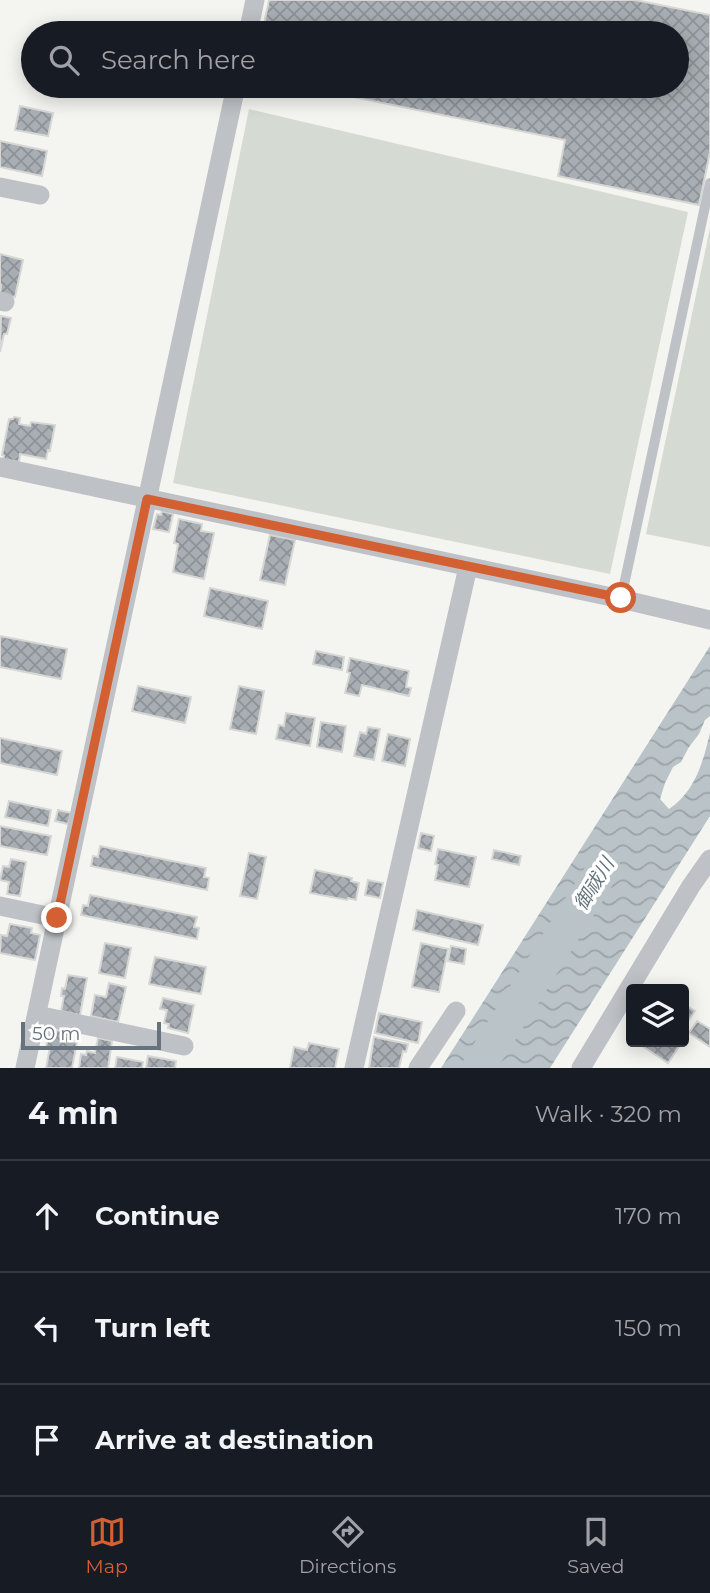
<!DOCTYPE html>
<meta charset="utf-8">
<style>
body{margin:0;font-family:Montserrat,"Noto Sans JP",sans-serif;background:#242831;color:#f1f3f6}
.controls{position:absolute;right:21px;bottom:21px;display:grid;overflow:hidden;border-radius:7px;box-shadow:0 4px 18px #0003}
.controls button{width:63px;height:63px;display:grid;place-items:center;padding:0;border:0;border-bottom:2px solid #363941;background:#171b24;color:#f1f3f6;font:35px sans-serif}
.scale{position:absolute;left:21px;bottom:18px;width:140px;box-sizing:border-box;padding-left:7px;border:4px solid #66737f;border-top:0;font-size:19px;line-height:24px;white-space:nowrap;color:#66737f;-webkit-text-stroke:5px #fff;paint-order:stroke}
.stop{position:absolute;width:21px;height:21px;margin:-16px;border:5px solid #d36033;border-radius:50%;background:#fff}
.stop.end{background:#d36033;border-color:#fff;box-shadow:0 2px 7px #0008}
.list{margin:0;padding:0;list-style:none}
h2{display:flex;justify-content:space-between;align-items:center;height:91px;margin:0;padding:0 28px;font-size:30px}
h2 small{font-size:23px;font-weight:400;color:#9ea1a6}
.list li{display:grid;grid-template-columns:46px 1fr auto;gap:21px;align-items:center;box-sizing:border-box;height:112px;padding:0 28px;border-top:2px solid #363941}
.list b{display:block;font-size:26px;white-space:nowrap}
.list em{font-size:23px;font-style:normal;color:#9ea1a6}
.icon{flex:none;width:38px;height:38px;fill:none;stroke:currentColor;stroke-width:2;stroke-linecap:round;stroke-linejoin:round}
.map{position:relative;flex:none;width:710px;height:1068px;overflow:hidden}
.search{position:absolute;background:#171b24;box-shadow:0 4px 18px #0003;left:21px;right:21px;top:21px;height:77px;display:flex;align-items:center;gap:18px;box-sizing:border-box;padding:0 24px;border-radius:38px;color:#9ea1a6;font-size:26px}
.sheet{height:427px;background:#171b24}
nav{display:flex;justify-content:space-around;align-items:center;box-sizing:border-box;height:98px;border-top:2px solid #363941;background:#171b24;font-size:19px;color:#9ea1a6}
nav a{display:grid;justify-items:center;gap:4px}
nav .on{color:#d36033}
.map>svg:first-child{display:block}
.pitch{fill:#d5dbd2}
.water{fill:url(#water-waves);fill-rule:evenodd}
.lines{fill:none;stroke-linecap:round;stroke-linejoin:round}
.river{stroke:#bac3c8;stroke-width:33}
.building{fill:url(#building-cross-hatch);stroke:#d6d6d4;stroke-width:2}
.service{stroke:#bec1c5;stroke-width:10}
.minor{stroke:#bec1c5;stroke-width:19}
.route{stroke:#d36033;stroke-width:9}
.labels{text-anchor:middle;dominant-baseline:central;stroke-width:7;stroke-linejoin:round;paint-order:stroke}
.water-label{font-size:19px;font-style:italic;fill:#62747c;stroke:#fff}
</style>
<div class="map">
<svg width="710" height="1068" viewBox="0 0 710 1068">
<defs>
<pattern id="water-waves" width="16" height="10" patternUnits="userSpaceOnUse" patternTransform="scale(1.75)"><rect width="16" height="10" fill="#bac3c8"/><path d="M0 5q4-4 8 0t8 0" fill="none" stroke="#9ba3a8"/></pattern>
<pattern id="building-cross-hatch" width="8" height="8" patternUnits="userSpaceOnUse" patternTransform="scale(1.75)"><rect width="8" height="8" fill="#a8aeb3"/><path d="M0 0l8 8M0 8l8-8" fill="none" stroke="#8d9297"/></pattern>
</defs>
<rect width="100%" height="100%" fill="#f4f4f1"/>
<!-- pitch -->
<path class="pitch" d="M249 109 688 212 610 574 173 483Z
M710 228V547L646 534Z"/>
<!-- water -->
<path class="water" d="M710 646V716L705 720 699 734 689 747 681 762 673 767 665 783 660 799 669 809C695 792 703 762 710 733V816L550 1068H441ZM576 899 581 900V911L565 938 558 957 547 977 529 1000 525 999 527 981 537 958 563 908Z"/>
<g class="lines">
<!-- river -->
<path class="river" d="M478 1068 604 868"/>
</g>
<!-- building -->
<path class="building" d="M269 0H635L710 15V152L699 205 558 176 565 140 299 86H677V33H262Z
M20 106 53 113 48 136 15 130Z
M0 141 47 151 42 176 0 167Z
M0 254 23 260 15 297 0 294 1 285H0Z
M1 316 11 318 7 334H4L0 352Z
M14 417 20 418 19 424 30 426 31 422 55 425 50 451 48 450 46 459 20 454 19 462 3 459 4 456 2 455 9 419H13Z
M162 511 173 514 169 532 153 529 157 514 161 515Z
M179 519 202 524 201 531 214 533 204 579 173 572 178 544 174 543Z
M270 535 295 540 285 585 260 580Z
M210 588 268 601 262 629 204 616Z
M0 636 67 649 61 679 0 667Z
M316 651 344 657 342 670 313 664Z
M350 658 409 671 406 687 411 688 409 696 362 685 359 696 345 693 350 673 347 672Z
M138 686 191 697 185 723 132 711Z
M239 686 264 691 256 734 230 729Z
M286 713 315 718 310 746 276 739 279 725 284 726Z
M321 722 346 726 342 752 317 747Z
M368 727 380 729 374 760 354 756 360 732 366 734Z
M388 734 410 739 405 766 382 761Z
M0 738 62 751 57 775 0 763Z
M9 801 51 810 48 826 5 817Z
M58 810 71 813 68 824 55 821Z
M0 826 51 836 47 855 0 846Z
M421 833 434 836 431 851 418 848Z
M100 846 206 868 204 877 209 878 207 890 91 866 93 856 98 857Z
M438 849 476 857 469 887 435 880 438 865 435 864Z
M494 850 521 856 519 865 492 859Z
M249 853 266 857 257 899 240 896Z
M11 859 26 862 20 896 7 894 9 882 0 880 3 866 9 867Z
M315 870 352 878 351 881 359 883 356 900 348 898 347 900 310 893Z
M368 880 383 883 380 898 365 895Z
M90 895 197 917 194 927 199 928 197 939 81 915 83 905 88 906Z
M417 910 483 925 478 945 413 930Z
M10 924 32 928 31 933 40 935 35 960 0 953 1 935 7 936Z
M105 943 131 948 125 978 99 973Z
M421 943 448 949 439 992 412 987Z
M451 946 466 949 464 964 448 961Z
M155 957 206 967 201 994 149 984Z
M68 975 87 978 80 1015 61 1011 64 996H61L62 988 65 989Z
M109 983 126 987 118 1022 91 1016 95 995 106 997Z
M163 998 194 1005 188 1033 168 1028 169 1024 164 1023 167 1010 160 1009Z
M684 1004 695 1011 684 1027Z
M379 1013 422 1022 418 1043 375 1033Z
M697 1021 710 1029V1047L689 1033Z
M56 1030 70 1032 68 1040 77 1042 72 1068H46L50 1047H46L49 1032 55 1033Z
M374 1037 408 1044 406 1052 403 1051 399 1068H369Z
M98 1038 112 1041 108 1068H79L81 1054 86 1055 87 1051 95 1053Z
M639 1042H682L668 1063 638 1043Z
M309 1043 339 1049 335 1068H290L294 1047 307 1050Z
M148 1056 176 1061 175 1068H146Z
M117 1057 143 1062 142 1068H115Z"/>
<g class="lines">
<!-- service -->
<path class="service" d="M621 599 710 183"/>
<!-- minor -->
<path class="minor" d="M248 33 255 0
M0 187 40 195
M0 301 5 302
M0 467 621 599 710 620
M0 906 57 918
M37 1015 184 1046
M25 1068 236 86
M354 1068 468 567
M418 1068 456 1011
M581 1068 691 886 710 859"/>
</g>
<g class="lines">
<!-- route -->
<path class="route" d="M57 918 147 499 621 598"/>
</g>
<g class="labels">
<!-- water labels -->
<g class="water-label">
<text transform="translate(594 884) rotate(-58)">御祓川</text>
</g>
</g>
</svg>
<div class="controls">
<button><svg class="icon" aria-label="layers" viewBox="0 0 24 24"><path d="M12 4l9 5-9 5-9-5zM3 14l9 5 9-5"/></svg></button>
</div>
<div class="scale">50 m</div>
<div class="stop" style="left:621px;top:598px"></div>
<div class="stop end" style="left:57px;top:918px"></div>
<div class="search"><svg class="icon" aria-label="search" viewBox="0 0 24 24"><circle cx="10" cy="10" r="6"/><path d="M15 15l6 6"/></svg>Search here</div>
</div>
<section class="sheet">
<h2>4 min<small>Walk · 320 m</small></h2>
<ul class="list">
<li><svg class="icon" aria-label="ahead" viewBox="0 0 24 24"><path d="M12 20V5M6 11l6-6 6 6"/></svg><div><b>Continue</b></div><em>170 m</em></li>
<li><svg class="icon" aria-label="left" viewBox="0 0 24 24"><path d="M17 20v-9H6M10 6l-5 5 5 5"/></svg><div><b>Turn left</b></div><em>150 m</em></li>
<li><svg class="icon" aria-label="arrive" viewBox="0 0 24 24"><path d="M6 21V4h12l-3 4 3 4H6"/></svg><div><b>Arrive at destination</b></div></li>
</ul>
</section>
<nav>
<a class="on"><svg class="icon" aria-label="map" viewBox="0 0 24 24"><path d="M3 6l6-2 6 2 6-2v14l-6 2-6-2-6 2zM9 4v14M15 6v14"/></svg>Map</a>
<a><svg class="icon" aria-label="directions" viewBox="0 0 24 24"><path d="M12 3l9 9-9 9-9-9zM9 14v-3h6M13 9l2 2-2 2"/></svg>Directions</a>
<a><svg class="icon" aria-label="saved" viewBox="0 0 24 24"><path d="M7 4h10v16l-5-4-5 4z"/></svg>Saved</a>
</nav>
